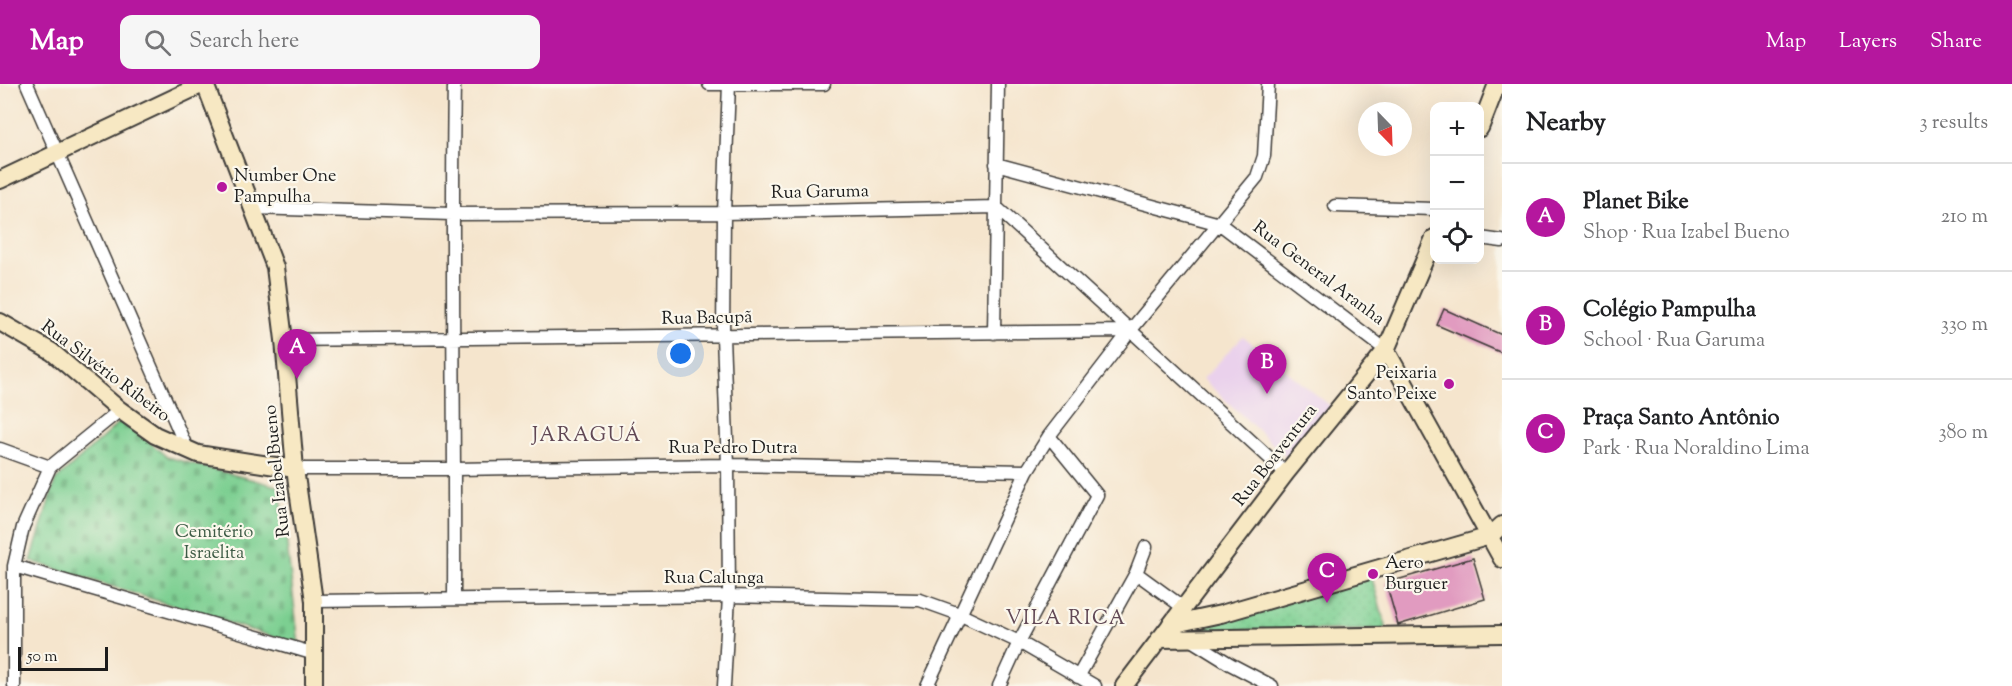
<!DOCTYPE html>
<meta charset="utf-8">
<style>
body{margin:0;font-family:"Sorts Mill Goudy",serif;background:#f6f6f6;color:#202124}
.controls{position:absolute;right:18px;top:18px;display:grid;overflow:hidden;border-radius:12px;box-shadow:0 6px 24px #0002}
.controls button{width:54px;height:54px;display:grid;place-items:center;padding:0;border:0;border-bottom:2px solid #e0e0e0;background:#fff;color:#202124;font:30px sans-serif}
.compass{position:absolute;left:1358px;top:18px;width:54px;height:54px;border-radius:50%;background:#fff;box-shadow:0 6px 24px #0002;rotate:157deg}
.scale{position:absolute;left:18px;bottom:15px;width:90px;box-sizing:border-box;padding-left:6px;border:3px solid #1c1c1c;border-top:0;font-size:16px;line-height:21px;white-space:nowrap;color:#1c1c1c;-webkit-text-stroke:4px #fbf7ec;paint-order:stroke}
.you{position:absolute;left:681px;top:270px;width:21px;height:21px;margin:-15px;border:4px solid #fff;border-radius:50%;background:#1a73e8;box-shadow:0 0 0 9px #1a73e833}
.badge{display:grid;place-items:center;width:39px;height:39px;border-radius:50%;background:#b5179e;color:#fff;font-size:20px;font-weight:700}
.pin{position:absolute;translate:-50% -50px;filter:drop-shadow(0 2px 3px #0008)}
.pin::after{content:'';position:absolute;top:32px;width:21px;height:18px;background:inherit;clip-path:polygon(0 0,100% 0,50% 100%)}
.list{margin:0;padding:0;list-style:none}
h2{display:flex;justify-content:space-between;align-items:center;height:78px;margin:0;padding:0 24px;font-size:26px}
h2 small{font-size:20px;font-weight:400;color:#757577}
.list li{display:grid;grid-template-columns:39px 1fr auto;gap:18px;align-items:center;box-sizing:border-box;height:108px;padding:0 24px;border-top:2px solid #e0e0e0}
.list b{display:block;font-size:22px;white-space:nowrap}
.list p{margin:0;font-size:20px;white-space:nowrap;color:#757577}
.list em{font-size:20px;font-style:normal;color:#757577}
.icon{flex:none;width:33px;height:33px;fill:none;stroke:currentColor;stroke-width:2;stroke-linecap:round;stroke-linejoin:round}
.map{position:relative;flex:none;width:1502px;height:602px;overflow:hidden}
header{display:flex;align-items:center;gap:36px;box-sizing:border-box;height:84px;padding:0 30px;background:#b5179e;color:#fff}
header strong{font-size:28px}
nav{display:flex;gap:33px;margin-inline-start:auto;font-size:21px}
.search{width:420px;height:54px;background:#f6f6f6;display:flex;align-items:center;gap:15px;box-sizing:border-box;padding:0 21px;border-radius:12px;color:#757577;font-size:22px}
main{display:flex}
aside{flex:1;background:#fff}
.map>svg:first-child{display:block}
.built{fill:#ead1ec}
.cemetery{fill:url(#cemetery-stones);stroke:#4c7656;stroke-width:1.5}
.park{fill:url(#park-dots);stroke:#4c7656;stroke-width:1.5}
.building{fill:#e19bc0}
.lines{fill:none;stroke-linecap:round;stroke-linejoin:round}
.street-casing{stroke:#3d3a37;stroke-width:15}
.secondary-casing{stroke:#3d3a37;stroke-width:20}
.street{stroke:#fff;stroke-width:12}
.secondary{stroke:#f7e8c3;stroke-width:16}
.poi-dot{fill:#b5179e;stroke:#fbf7ec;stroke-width:2}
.labels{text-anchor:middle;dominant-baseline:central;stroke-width:4.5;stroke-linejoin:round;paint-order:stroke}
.poi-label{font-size:18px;fill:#1c1c1c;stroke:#fbf7ec;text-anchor:start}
.street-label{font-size:18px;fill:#1c1c1c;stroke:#fbf7ec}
.park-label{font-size:18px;fill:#3d5b45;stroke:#fbf7ec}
.neighbourhood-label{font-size:20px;letter-spacing:1.5px;fill:#614855;stroke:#fbf7ec}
</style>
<header>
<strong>Map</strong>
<div class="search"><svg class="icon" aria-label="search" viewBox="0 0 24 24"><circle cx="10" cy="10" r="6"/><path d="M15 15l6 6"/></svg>Search here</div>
<nav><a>Map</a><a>Layers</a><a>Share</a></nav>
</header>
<main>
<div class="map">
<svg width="1502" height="602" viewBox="0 0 1502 602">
<defs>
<pattern id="cemetery-stones" width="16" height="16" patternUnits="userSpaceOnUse" patternTransform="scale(1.5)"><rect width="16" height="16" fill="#7bcf91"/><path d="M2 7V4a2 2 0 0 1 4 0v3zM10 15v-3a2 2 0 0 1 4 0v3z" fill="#6ab17c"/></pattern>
<pattern id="park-dots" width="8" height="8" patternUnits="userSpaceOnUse" patternTransform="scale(1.5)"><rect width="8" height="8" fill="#7bcf91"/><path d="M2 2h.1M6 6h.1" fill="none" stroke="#6ab17c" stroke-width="1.8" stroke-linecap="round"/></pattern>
</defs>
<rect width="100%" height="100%" fill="#fbf7ec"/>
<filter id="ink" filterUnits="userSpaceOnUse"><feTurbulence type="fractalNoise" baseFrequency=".0167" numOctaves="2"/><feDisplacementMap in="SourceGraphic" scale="12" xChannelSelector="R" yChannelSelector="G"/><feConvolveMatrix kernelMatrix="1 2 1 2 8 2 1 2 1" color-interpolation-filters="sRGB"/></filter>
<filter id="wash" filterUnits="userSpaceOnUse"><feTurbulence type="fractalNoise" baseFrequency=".008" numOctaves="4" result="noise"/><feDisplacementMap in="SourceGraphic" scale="24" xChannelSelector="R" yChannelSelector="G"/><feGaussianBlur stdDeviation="1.35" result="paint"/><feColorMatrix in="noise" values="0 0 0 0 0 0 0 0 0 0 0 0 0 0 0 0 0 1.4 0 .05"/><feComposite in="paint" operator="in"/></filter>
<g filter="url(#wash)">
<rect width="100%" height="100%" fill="#f5e5cd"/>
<!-- built -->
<path class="built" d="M1243 252 1334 325 1292 378 1203 295Z"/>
<!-- cemetery -->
<path class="cemetery" d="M123 335 167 373 280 403 299 561 31 477 55 397Z"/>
<!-- park -->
<path class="park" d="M1371 491 1387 546H1178Z"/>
<g id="blocks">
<!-- building -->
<path class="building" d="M1444 225 1502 251V269L1437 241Z
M1473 474 1485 515 1398 541 1386 499Z"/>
</g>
</g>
<g filter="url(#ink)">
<use href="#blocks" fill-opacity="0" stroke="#3d3a37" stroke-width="1.5"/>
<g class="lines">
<!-- street casing -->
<g class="street-casing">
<path id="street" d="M27 0 188 367
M709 0H824
M996 80 1220 140 1386 266
M1335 122 1434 125
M252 124 452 130 724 129 996 123 1286 389
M1480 154 1502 157
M994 249 998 0
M284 256 1130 247
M0 365 50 383
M295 385H455L728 381 1027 387
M14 482 315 570
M1136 489 1184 524
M454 514C455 343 451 171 454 0
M314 517 729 512 920 516 959 530 1019 558 1095 602
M1188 554 1230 580 1272 602
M1078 593 1136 489 1146 463
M14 602V482L23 443 50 383 120 326
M724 602 729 512 728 381 723 253 724 129 729 0
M927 602 1027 387 1049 352 1130 247 1257 93 1264 72 1268 0
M999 602 1019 558 1097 411 1049 352"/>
</g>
<!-- secondary casing -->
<g class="secondary-casing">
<path id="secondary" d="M205 0 275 183 284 256 295 385 314 517V602
M1480 44 1497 0
M0 96 203 0
M0 238 52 268 120 326 155 351 198 370 295 385
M1386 266 1502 475
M1170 541 1221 530 1490 452 1502 441
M1159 555 1502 550
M1124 602 1286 389 1386 266 1434 154"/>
</g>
<!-- street -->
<use href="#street" class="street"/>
<!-- secondary -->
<use href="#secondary" class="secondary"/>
</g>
</g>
<!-- markers -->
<g class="poi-dot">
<circle cx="222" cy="103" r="6"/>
<circle cx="1449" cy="300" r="6"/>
<circle cx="1373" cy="490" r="6"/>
</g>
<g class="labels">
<!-- poi labels -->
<g class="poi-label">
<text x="234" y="93">Number One<tspan x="234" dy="21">Pampulha</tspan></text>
<text x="1437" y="290" text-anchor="end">Peixaria<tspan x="1437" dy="21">Santo Peixe</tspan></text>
<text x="1385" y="480">Aero<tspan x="1385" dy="21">Burguer</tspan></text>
</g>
<!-- street labels -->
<g class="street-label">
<text transform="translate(820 109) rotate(-1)">Rua Garuma</text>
<text transform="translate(1318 190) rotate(37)">Rua General Aranha</text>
<text transform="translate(707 235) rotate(-1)">Rua Bacupã</text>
<text transform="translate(105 288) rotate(37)">Rua Silvério Ribeiro</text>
<text x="733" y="365">Rua Pedro Dutra</text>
<text transform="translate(1276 372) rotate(-52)">Rua Boaventura</text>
<text transform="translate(278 387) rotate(-96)">Rua Izabel Bueno</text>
<text x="714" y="495">Rua Calunga</text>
</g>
<!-- park labels -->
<g class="park-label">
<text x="214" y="449">Cemitério<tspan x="214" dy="21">Israelita</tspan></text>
</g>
<!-- neighbourhood labels -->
<g class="neighbourhood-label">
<text x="587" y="352">JARAGUÁ</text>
<text x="1066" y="535">VILA RICA</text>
</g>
</g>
</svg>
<div class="controls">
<button>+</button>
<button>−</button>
<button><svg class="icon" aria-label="locate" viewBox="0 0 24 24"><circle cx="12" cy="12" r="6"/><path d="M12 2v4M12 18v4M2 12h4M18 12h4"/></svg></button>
</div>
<svg class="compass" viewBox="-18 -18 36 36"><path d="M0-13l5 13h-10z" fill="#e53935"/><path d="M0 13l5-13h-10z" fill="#757577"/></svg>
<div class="scale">50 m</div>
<div class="you"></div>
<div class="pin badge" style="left:297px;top:295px">A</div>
<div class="pin badge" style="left:1267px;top:310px">B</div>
<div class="pin badge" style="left:1327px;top:519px">C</div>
</div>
<aside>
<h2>Nearby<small>3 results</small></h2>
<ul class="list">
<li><span class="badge">A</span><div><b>Planet Bike</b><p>Shop · Rua Izabel Bueno</p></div><em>210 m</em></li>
<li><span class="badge">B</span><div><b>Colégio Pampulha</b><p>School · Rua Garuma</p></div><em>330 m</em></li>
<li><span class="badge">C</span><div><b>Praça Santo Antônio</b><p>Park · Rua Noraldino Lima</p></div><em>380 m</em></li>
</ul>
</aside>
</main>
